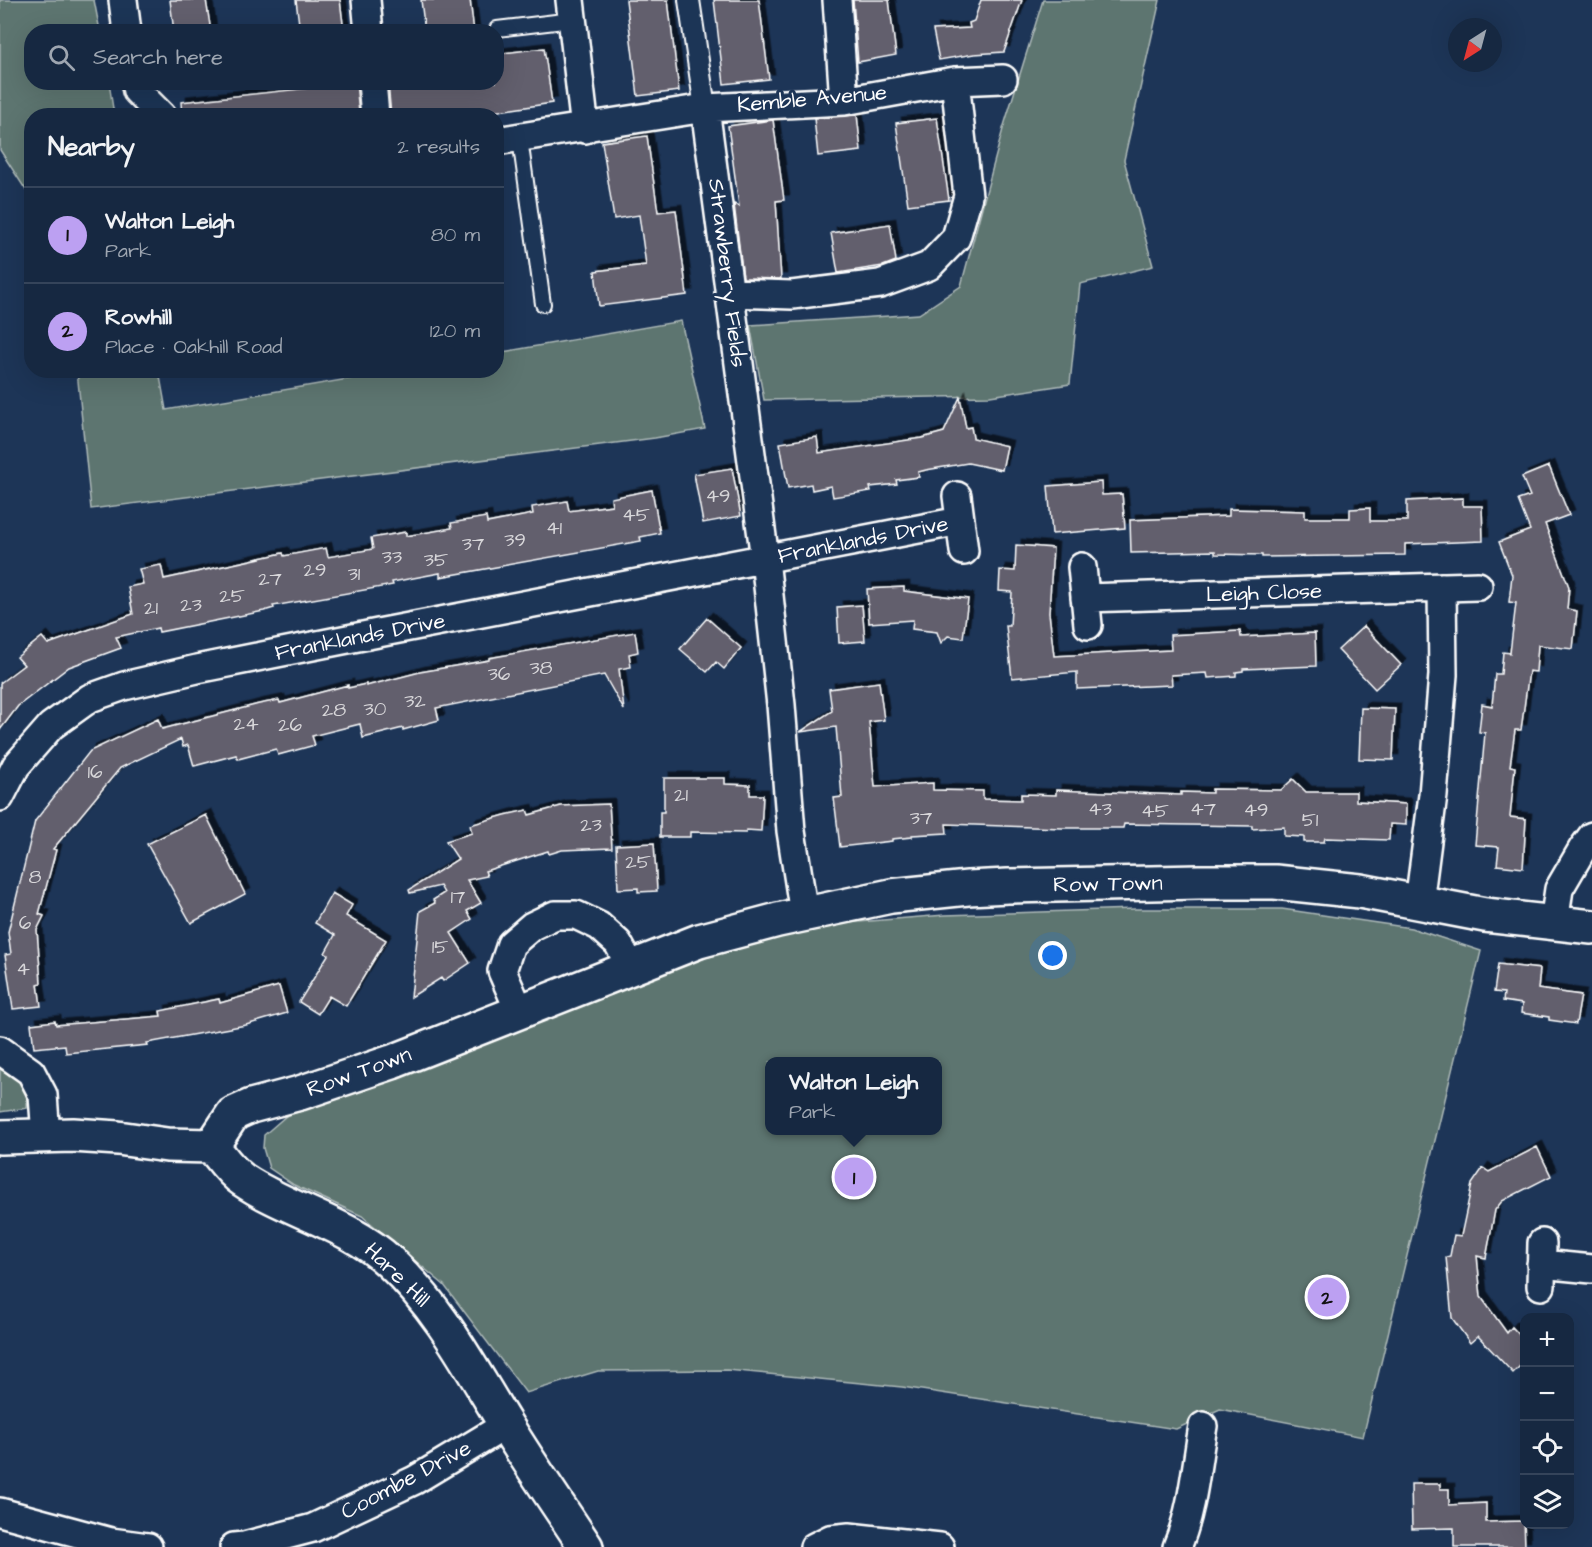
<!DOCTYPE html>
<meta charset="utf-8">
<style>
body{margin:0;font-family:"Architects Daughter",sans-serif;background:#1f3048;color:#f1f3f6}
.controls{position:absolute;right:18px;bottom:18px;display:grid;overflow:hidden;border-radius:12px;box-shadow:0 6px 24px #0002}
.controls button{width:54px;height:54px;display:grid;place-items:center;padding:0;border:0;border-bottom:2px solid #35445a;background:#162841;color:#f1f3f6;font:30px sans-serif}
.compass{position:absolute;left:1448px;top:18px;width:54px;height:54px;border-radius:50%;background:#162841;box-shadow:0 6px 24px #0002;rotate:216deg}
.you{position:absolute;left:1053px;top:956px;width:21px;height:21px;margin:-15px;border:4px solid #fff;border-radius:50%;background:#1a73e8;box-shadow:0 0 0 9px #1a73e833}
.badge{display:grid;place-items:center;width:39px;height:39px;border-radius:50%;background:#bca0f2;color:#111;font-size:20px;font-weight:700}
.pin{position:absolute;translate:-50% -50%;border:3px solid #fff;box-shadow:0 2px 6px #0006}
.popup{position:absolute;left:765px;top:1057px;width:177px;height:78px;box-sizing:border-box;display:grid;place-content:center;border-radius:12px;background:#162841;filter:drop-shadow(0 2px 4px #0005);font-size:20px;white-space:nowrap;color:#9ea6b1}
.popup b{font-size:22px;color:#f1f3f6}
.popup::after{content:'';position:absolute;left:50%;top:100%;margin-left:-12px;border:12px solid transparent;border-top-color:#162841}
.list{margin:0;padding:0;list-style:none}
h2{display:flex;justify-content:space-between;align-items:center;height:78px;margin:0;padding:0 24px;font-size:26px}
h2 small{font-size:20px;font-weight:400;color:#9ea6b1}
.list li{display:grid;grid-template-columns:39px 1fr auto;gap:18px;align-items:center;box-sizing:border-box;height:96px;padding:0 24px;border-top:2px solid #35445a}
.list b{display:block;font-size:22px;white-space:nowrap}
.list p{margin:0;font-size:20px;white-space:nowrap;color:#9ea6b1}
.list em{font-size:20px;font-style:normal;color:#9ea6b1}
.icon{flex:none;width:33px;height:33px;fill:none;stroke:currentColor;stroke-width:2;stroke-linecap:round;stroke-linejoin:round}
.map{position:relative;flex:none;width:1592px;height:1547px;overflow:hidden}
.search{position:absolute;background:#162841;box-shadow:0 6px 24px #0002;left:24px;top:24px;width:480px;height:66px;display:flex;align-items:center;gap:15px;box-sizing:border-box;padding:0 21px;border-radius:24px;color:#9ea6b1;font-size:22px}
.panel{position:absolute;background:#162841;box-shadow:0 6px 24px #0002;left:24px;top:108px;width:480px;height:270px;border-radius:24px}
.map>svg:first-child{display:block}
.green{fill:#5d7470;stroke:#aebab8;stroke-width:1.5;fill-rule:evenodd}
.building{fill:#625e6d;stroke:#fff;stroke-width:1.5;filter:url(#shadow)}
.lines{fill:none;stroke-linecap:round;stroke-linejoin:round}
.service-casing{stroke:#fff;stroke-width:18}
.pedestrian-casing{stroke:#fff;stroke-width:24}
.minor-casing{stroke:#fff;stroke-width:32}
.tertiary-casing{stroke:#fff;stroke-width:38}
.service{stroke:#1d3557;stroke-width:14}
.pedestrian{stroke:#1d3557;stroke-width:20}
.minor{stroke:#1d3557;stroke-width:27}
.tertiary{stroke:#1d3557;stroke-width:33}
.labels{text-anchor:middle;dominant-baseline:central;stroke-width:6;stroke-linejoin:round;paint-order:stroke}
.number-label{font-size:20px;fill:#d8d7da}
.street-label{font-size:22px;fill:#fff;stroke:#1d3557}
</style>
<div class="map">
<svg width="1592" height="1547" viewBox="0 0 1592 1547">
<defs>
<filter id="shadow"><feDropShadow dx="5.5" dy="-5.5" stdDeviation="0" flood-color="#0009"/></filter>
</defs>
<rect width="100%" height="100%" fill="#1d3557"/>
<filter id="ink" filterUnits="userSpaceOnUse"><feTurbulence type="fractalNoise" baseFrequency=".0167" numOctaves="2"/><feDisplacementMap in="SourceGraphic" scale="12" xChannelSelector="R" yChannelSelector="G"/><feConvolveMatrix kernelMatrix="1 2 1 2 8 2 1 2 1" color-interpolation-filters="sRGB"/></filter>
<g filter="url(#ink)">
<!-- green -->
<path class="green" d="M0 0H94L100 31 32 32V82L109 83 114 115 32 116 31 198 0 150Z
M1043 0H1160L1124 160 1153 266 1080 284 1070 384 990 396 764 400 750 325 919 314 961 286 1003 129Z
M681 321 705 429 655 438 91 509 77 371H159L166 410 395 371 496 370 497 353Z
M1135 909H1282L1411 928 1481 951 1363 1437 1220 1409 1176 1429 902 1387 727 1370 598 1371 526 1393 444 1285 362 1216 294 1185 269 1168 263 1148 264 1135 286 1116 358 1092 659 971 821 925 945 915ZM770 1062H938V1130H770Z
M0 1067C17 1077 29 1088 27 1108L0 1112Z"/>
<!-- building -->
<path class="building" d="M170 0H206L211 32H174Z
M296 0H340L344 32H300Z
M421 0H470L474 32H425Z
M626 0H668L679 91 638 96Z
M714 0H759L769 79 724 84Z
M853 0H889L896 55 858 62Z
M981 0H1022L1004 52 974 54 939 60 933 30 970 28 969 23 974 21Z
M544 48 552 103 466 116H391L388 82H496V54Z
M356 83 359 113 340 116H182L181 102Z
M857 115 861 151 818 156 814 118Z
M937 118 949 200 908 205 896 123Z
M773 120 784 200 776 201 781 279 743 278 734 204 739 206 728 126Z
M647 136 658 212 676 210 687 295 599 306 595 271 646 265 639 215 614 219 602 142Z
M890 224 896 261 883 266 838 273 831 233Z
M960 397 966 428 971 427 973 438 1007 446 1002 470 968 463 926 470 918 472 919 477 896 480 897 484 870 487 871 491 833 497 831 486 812 490 811 484 788 488 780 443 817 437 819 453 922 438 944 432Z
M1549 466 1569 515 1545 524 1569 587 1567 609 1577 611 1573 649 1538 645 1536 672 1529 671 1521 730H1515L1510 766 1515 767 1510 817 1526 819 1523 868 1497 865 1499 847 1475 845 1485 733 1479 732 1482 704 1492 706 1495 674H1501L1503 652 1510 653 1516 603 1509 602 1512 575 1499 542 1530 530 1518 500 1530 496 1522 477Z
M732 468 741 516 703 523 694 474Z
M1101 482 1102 495 1122 494 1125 528 1052 534 1048 486Z
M652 490 660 533 640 537 641 541 440 577V573L392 582 393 585 273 606 274 608 264 611 159 632 158 628 116 637 121 648 69 667 18 706 0 730V683L24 665 17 657 42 637 48 644 133 614 128 587 143 584 139 569 161 565 164 579 283 553 284 556 326 548 328 557 373 549 371 538 406 532V536L452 528 451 523 486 517 487 523 533 514 532 507 567 501 569 511 612 505 611 498Z
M1463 498V506H1482L1483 541 1405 544V555L1262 557V555L1215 554V551L1131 553 1130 520 1229 516V509L1305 511V518H1350V509L1370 508V521H1407V501Z
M1016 545 1053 548 1049 613 1054 656 1171 650 1170 635 1240 631 1241 637 1315 633 1316 666 1243 669V671L1236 672V676L1208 678 1207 673 1171 675 1172 685 1077 689V672L1012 678 1006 626H1010L1012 592 999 591 1000 570 1015 571Z
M904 587V591L968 599 963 638 948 636 941 643 937 632 912 629 913 620 869 623 867 589Z
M862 605 865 641 839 643 837 607Z
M707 618 741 648 724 669 716 662 707 672 680 649Z
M1364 626 1401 665 1375 689 1338 650Z
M635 632 638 652 629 654 631 667 619 669 624 710 604 675 436 708 439 720 403 730V728L363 738 360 724 312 736 315 745 278 755 276 749 238 759 236 755 194 766 188 745 183 747 181 739 120 768 53 849 56 850 39 914 44 916 37 930 41 983 38 984 41 1006 13 1009 5 955 11 954 8 932 35 821 90 751 158 719 162 729 259 704 279 700 280 703 348 685V688L366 684V686L420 672 489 660V658Z
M879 682 884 720 869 722 875 787 933 783V790L983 791V799L1021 800V794L1056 795V790L1181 795V792L1212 793V789L1281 790 1293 779 1306 792H1356V801L1406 804V825L1390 824 1389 840 1325 838 1324 842H1304V837L1284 836V827L1252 829V826L1124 824 1123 828H1062L946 824 947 833 912 835V837L892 839V841L840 847 834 798 842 797 836 727 800 732 832 711 829 689Z
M1361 708 1395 709 1393 760 1359 759Z
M664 778H725V784L750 785V795H763L761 831 746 830V833L690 832V837H660V812H664Z
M609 804 612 848 562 850 549 854 548 851 485 871 487 876 467 880 481 903 467 911 472 919 451 933 470 963 443 981 441 978 411 997 420 911 435 903 433 900 444 893 440 886 410 893 409 890 458 859 446 841 472 833 470 825 505 815 527 810 529 815 561 806Z
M206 815 245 894 191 923 147 844Z
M654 843 657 891 638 892V888L618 889 616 845Z
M332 893 352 905 346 916 386 940 346 1006 329 996 318 1014 299 1002 328 955 325 953 335 935 315 923Z
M1498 964 1540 969 1538 989 1581 995 1576 1024 1549 1020V1017L1521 1013 1522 1004 1503 1001 1504 993 1494 992Z
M279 986 287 1013 246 1025 147 1043 148 1045 66 1053 65 1045 34 1048 31 1024 55 1021 56 1025 161 1016 160 1011 219 999 220 1003Z
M1537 1147 1551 1176 1502 1201 1495 1210 1486 1258 1477 1256 1481 1297 1507 1333 1512 1327 1524 1340V1362L1513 1373 1478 1336 1470 1343 1452 1318 1446 1257 1450 1256 1454 1235 1461 1236 1472 1184 1483 1168 1489 1172Z
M1411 1484H1440V1489H1449V1505L1486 1503V1522L1524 1521 1525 1547H1454V1528L1412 1529Z"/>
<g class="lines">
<!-- service casing -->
<g class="service-casing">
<path id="service" d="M497 29 572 20
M520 139 543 304"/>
</g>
<!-- pedestrian casing -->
<g class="pedestrian-casing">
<path id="pedestrian" d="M689 0 705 108"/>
</g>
<!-- minor casing -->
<g class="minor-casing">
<path id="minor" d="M123 0 127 32
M366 0 369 32
M570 0 585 129
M837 0 844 101
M135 82 137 91 162 116
M372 82 375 116
M705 108 765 559 781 705 791 831 804 914
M496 141 705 108 844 101 955 81 1003 79
M729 293 792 295 880 284 929 266 956 238 968 196 955 81
M957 496 964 551
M1082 567 1088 625
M1085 598 1478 586
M0 797 16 766 51 726 90 698 124 686 197 669 378 633 960 521
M1419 903 1433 795 1443 675 1442 587
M1554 923 1559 889 1583 848 1592 836
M519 1010 502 971 511 944 532 926 555 915H576L599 926 618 943 631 967
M0 1050 31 1072 43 1095 46 1136
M1541 1264 1592 1269
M1541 1286 1542 1243
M0 1512 111 1542 148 1547
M234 1547 244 1546 313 1528 415 1480 506 1425
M814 1547 830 1539 849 1537 940 1547
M1177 1547C1193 1510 1196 1466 1203 1426"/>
</g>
<!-- tertiary casing -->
<g class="tertiary-casing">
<path id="tertiary" d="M0 1137 73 1135 118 1138 167 1145 212 1146C221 1157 230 1171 243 1180 289 1211 348 1223 390 1262 440 1308 470 1367 506 1425 531 1466 559 1506 586 1547
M212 1146 233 1114 251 1106 300 1093 392 1062 699 941 778 920 891 896 968 888 1008 886 1199 882H1275L1360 891 1485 915 1592 927"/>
</g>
<!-- service -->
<use href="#service" class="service"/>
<!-- pedestrian -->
<use href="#pedestrian" class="pedestrian"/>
<!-- minor -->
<use href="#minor" class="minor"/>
<!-- tertiary -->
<use href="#tertiary" class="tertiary"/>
</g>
</g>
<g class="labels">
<!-- number labels -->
<g class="number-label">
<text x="718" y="496">49</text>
<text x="636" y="515">45</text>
<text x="554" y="528">41</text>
<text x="515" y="540">39</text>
<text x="473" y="544">37</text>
<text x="392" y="557">33</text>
<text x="436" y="560">35</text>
<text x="315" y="570">29</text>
<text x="354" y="574">31</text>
<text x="270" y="579">27</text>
<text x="232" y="596">25</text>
<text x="191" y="605">23</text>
<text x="151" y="608">21</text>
<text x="541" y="668">38</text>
<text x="499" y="674">36</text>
<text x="415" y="701">32</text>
<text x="375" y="709">30</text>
<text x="334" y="710">28</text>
<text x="246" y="724">24</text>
<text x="290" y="725">26</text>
<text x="95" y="772">16</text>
<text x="681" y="795">21</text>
<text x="1100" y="809">43</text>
<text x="1203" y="809">47</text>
<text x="1256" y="810">49</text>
<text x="1155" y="811">45</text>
<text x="921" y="818">37</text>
<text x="1310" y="820">51</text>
<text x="591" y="825">23</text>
<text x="638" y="862">25</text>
<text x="35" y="877">8</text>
<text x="458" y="897">17</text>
<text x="25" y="923">6</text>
<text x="440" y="947">15</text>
<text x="23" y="969">4</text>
</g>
<!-- street labels -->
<g class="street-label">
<text transform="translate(812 99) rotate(-5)">Kemble Avenue</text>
<text transform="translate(727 273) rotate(83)">Strawberry Fields</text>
<text transform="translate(863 540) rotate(-11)">Franklands Drive</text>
<text transform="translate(1264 593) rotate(-2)">Leigh Close</text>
<text transform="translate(360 637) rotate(-11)">Franklands Drive</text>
<text transform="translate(1108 884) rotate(-1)">Row Town</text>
<text transform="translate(359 1072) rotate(-20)">Row Town</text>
<text transform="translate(397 1275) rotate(44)">Hare Hill</text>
<text transform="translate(406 1480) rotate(-28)">Coombe Drive</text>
</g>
</g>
</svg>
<div class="controls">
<button>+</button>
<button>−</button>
<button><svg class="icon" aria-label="locate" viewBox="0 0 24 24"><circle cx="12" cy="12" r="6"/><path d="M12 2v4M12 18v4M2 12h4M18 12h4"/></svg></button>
<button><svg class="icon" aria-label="layers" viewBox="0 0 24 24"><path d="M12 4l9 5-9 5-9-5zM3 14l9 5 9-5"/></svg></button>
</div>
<svg class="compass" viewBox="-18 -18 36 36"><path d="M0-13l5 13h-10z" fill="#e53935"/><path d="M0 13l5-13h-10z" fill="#9ea6b1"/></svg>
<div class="you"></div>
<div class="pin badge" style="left:854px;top:1177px">1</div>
<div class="popup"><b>Walton Leigh</b>Park</div>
<div class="pin badge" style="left:1327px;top:1297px">2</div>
<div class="search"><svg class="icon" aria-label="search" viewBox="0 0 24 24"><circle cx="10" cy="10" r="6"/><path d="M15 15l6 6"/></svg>Search here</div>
<section class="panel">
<h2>Nearby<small>2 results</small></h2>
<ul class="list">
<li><span class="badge">1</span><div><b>Walton Leigh</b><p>Park</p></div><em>80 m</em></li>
<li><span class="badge">2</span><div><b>Rowhill</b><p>Place · Oakhill Road</p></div><em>120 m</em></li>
</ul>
</section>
</div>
